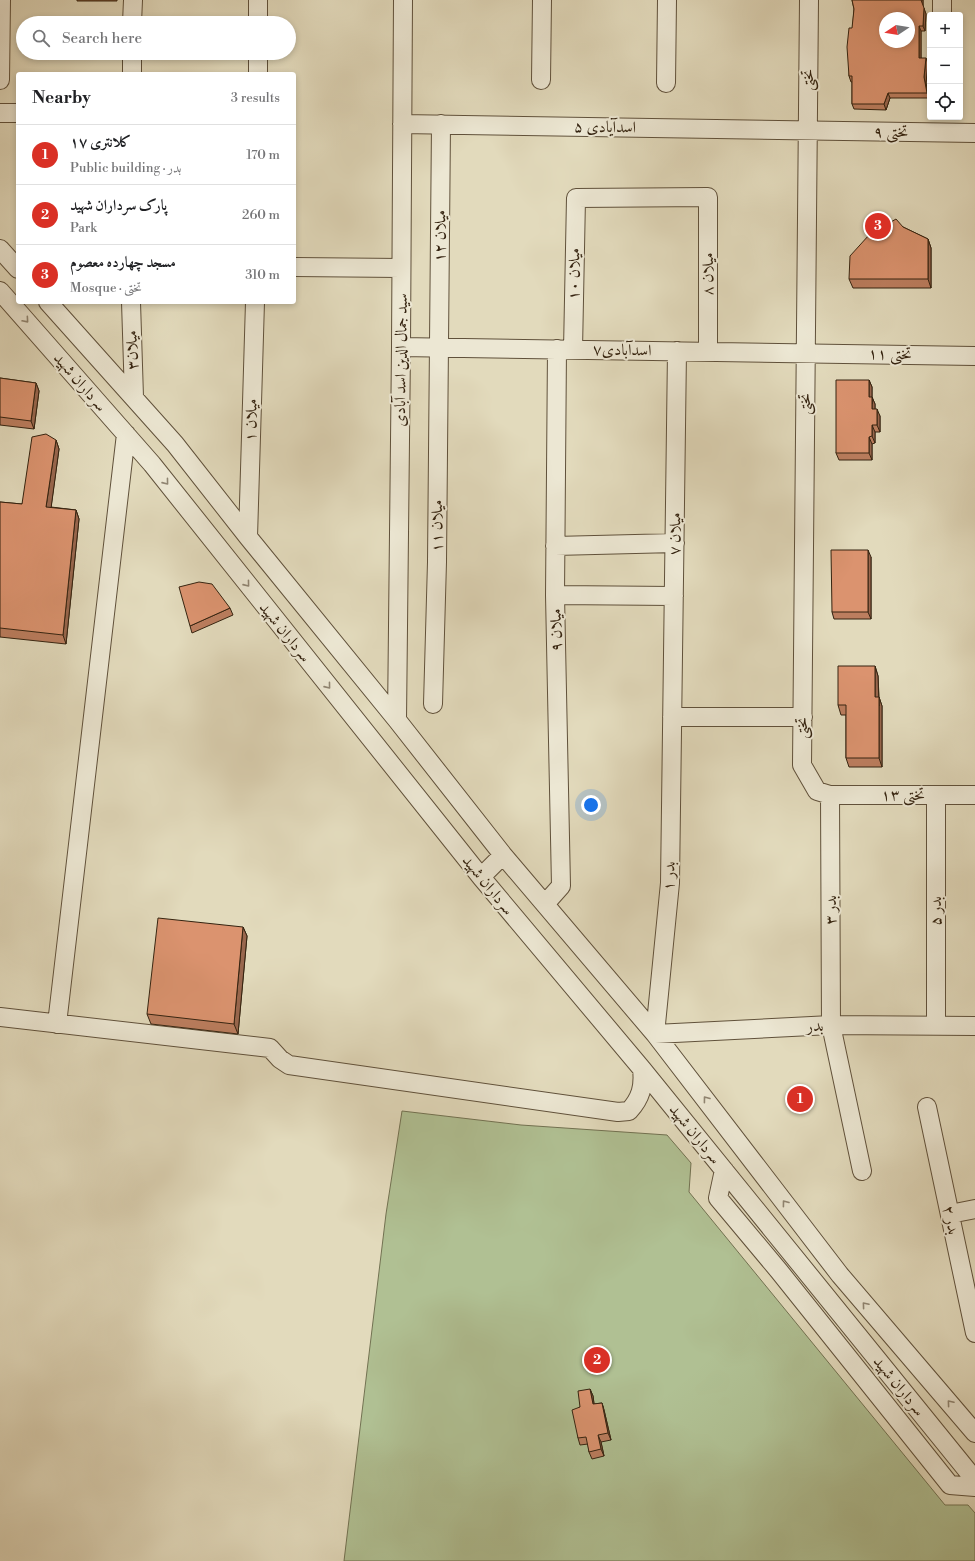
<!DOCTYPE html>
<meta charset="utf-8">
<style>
body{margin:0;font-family:"Libre Bodoni",Amiri,serif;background:#f2f2f2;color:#202124}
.controls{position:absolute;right:12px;top:12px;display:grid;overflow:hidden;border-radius:4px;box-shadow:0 2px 6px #0003}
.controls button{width:36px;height:36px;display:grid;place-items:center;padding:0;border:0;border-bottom:1px solid #e0e0e0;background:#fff;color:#202124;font:20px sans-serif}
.compass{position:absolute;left:879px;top:12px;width:36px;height:36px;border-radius:50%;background:#fff;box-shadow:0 2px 6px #0003;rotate:258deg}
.you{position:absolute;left:591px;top:805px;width:14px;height:14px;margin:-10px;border:3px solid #fff;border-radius:50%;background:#1a73e8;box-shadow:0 0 0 6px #1a73e833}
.badge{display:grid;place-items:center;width:26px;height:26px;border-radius:50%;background:#d93025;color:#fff;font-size:13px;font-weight:700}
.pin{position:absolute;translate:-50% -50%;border:2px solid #fff;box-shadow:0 1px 4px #0006}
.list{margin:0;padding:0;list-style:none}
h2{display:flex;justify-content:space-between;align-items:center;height:52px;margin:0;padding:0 16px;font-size:17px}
h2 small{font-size:13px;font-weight:400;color:#757577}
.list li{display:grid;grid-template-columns:26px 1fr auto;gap:12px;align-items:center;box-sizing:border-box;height:60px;padding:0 16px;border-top:1px solid #e0e0e0}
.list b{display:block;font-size:15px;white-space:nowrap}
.list p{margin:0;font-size:13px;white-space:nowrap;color:#757577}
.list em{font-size:13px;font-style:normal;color:#757577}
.icon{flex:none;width:22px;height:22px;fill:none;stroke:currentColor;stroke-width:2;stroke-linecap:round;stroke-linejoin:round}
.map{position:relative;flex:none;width:975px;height:1561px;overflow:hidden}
.search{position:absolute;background:#fff;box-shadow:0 2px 6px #0003;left:16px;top:16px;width:280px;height:44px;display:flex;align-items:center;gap:10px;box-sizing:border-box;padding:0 14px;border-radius:22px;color:#757577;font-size:15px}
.panel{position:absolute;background:#fff;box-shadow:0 2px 6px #0003;left:16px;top:72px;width:280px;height:232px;border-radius:4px}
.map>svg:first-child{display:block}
.green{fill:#b0c093;stroke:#727252}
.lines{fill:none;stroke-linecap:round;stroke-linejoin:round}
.minor-casing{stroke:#60513b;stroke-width:20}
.minor{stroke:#ece7d3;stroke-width:18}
.wall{fill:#bc7e5f;stroke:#342310}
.shaded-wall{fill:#99674e;stroke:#342310}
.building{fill:#db936f;stroke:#342310;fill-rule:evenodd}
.oneway{stroke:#908572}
.labels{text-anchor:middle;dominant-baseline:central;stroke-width:4;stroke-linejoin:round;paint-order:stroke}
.street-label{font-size:16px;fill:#342310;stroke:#ece7d3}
</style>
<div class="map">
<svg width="975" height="1561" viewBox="0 0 975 1561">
<rect width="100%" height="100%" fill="#e2dabc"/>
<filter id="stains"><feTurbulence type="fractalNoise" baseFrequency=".005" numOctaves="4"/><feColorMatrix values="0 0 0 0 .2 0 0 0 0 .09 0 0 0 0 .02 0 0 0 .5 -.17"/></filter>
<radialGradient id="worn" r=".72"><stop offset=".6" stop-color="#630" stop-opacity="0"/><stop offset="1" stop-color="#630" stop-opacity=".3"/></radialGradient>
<!-- green -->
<path class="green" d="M402 1111 521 1125 667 1135 691 1163 689 1192 945 1505H968L975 1513V1561H344L386 1214Z"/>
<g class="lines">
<!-- minor casing -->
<g class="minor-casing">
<path id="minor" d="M809 0 802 765 817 791 830 795H975
M942 15V0
M132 23 133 0
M258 23V0
M132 74V53
M258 74V53
M0 80 1 0
M541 80 542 0
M666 83 667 0
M0 113H18
M402 124 975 133
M0 249 18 269
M294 267 401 268
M0 291 152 464 481 877 642 1069 975 1480
M48 302 175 444 248 537 397 720 503 855 655 1034 840 1275 975 1433
M131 302 134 397
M401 347 975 356
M573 350 576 198 708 197V352
M677 351 670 883 655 1034 831 1025 975 1026
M248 537 255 302
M555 546 675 543
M555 595 674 596
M433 704 437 562 441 124
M672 717H803
M397 720 401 347 403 0
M830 795 831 1025 862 1171
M936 796V1026
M481 877 503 855
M545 904 561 886 555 595 557 349
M0 1017 270 1048 280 1059 289 1065 618 1112 629 1111C641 1098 644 1086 642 1069
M57 1024 126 434
M927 1107 975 1333
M724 1170 718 1198 779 1271 950 1485 975 1487
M950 1214 975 1209"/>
</g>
<!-- minor -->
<use href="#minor" class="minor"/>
</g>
<!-- wall -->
<path class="wall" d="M77 0H117V1H77Z
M852 0H923V7L926 14 925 31H921V58L928 63 926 83 929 98H890L886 110 854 109 852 104V82H851L849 76 854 9Z
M903 227 928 239 931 248V288H853L849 279Z
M0 378 36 383 39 391 34 429 0 425Z
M869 380 872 387V397L875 404V409L880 416V432H875V443L872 444V460H839L836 453Z
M56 440 59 449 51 507 76 510 79 519 66 644 0 637V502L22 504Z
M871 557V619H834L832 612Z
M230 608 233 615 192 633 190 626Z
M875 666 878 676 879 697 882 706V767H849L846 758V715H841L838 705Z
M243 927 247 936 238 1034 151 1024 147 1014Z
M590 1389 593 1396 594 1404 602 1403 604 1410 611 1440 601 1442 604 1456 592 1459 589 1452 588 1444 580 1445 578 1438 580 1407Z"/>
<!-- shaded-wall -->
<path class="shaded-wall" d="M921 0H923V7L921 1Z
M924 8 926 14 925 31 923 26Z
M919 26 921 31V63L919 58Z
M926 58 928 63 926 83 929 98 927 93 924 77Z
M888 93 890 98 886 110 884 104Z
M928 239 931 248V288L928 279Z
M869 380 872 387V404L869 397Z
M36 383 39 391 34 429 31 421Z
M872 397 875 404V416L872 409Z
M877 409 880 416V432L877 425Z
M872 425 875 432V443L872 436Z
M869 437 872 444V460L869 453Z
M56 440 59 449 50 516 46 507Z
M76 510 79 519 66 644 63 635Z
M868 550 871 557V619L868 612Z
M875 666 878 676 879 706 875 697Z
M879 697 882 706V767L879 758Z
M243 927 247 936 238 1034 234 1024Z
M590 1389 593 1396 595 1411 593 1404Z
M602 1403 604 1410 611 1440 608 1433Z
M598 1435 601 1442 604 1456 601 1449Z"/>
<!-- building -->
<path class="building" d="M852 0H921L924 8 923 26H919V58H926L924 77 927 93H888L884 104H852V76H849L847 47 849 28H852L854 9ZM885 18H909V42H885Z
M896 219 903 227 928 239V279H849L850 256 869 235Z
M0 378 36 383 31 421 0 417Z
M836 380H869V397H872V409H877V425H872V436L869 437V453H836Z
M46 434 56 440 46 507 76 510 63 635 0 628V502L22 504 32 437Z
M831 550H868V612H832Z
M199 582 212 584 230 608 190 626 179 587Z
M838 666H875V697H879V758H846V705H838Z
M158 918 243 927 234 1024 147 1014Z
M590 1389 593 1404 602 1403 608 1433 598 1435 601 1449 589 1452 586 1437 578 1438 572 1410 580 1407 578 1391Z"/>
<!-- one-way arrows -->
<defs><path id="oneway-chevron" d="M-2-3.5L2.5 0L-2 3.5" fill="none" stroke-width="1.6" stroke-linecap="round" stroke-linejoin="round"/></defs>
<g class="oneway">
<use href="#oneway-chevron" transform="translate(26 320) rotate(49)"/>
<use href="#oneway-chevron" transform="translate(166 482) rotate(51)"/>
<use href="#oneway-chevron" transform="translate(247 584) rotate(51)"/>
<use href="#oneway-chevron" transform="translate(328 686) rotate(51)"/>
<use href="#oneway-chevron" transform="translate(706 1099) rotate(-127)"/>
<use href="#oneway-chevron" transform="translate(785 1203) rotate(-127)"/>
<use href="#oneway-chevron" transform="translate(865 1305) rotate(-130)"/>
<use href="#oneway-chevron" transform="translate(950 1403) rotate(-130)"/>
</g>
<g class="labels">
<!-- street labels -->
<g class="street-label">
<text transform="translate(808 80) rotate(-90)">تختی</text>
<text transform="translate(605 127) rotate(1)">اسدآیادی ۵</text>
<text transform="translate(891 132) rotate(1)">تختی ۹</text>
<text transform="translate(440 236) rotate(-89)">میلان ۱۲</text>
<text transform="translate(574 274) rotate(-89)">میلان ۱۰</text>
<text transform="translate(708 274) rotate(-90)">میلان ۸</text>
<text transform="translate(132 350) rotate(-92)">میلان۳</text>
<text transform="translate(622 350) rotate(1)">اسدآبادی۷</text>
<text transform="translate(890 354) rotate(1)">تختی ۱۱</text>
<text transform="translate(401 360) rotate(-89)">سید جمال الدین اسد آبادی</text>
<text transform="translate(80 382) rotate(49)">سرداران شهید</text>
<text transform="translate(805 404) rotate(-89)">تختی</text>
<text transform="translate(251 420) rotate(-88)">میلان ۱</text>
<text transform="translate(437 526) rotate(-90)">میلان ۱۱</text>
<text transform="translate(675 534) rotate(-89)">میلان ۷</text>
<text transform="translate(556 630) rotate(-91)">میلان ۹</text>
<text transform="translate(285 632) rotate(51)">سرداران شهید</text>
<text transform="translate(802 728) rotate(-89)">تختی</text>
<text x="903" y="795">تختی ۱۳</text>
<text transform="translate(669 876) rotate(-88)">بدر ۱</text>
<text transform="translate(488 885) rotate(51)">سرداران شهید</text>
<text transform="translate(831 910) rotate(-90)">بدر ۳</text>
<text transform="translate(936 911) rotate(-90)">بدر ۵</text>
<text transform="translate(815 1026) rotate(-3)">بدر</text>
<text transform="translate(695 1134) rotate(51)">سرداران شهید</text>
<text transform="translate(951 1220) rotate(78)">بدر ۲</text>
<text transform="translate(899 1386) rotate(51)">سرداران شهید</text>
</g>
</g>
<rect width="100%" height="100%" filter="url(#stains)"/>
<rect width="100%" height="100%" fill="url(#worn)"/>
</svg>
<div class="controls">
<button>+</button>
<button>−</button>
<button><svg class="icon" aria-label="locate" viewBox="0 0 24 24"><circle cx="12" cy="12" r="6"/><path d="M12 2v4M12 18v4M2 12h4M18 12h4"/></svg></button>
</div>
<svg class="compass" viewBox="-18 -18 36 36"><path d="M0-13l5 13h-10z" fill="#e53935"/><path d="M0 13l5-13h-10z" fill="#757577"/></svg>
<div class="you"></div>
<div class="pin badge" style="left:800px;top:1099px">1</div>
<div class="pin badge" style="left:597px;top:1360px">2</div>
<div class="pin badge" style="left:878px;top:226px">3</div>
<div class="search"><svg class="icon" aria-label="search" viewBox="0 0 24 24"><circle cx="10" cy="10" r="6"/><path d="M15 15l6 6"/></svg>Search here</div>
<section class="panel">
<h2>Nearby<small>3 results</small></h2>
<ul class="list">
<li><span class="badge">1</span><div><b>کلانتری ۱۷</b><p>Public building · بدر</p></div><em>170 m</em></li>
<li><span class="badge">2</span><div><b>پارک سرداران شهید</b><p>Park</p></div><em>260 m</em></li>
<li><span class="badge">3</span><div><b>مسجد چهارده معصوم</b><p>Mosque · تختی</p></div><em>310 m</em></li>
</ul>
</section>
</div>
